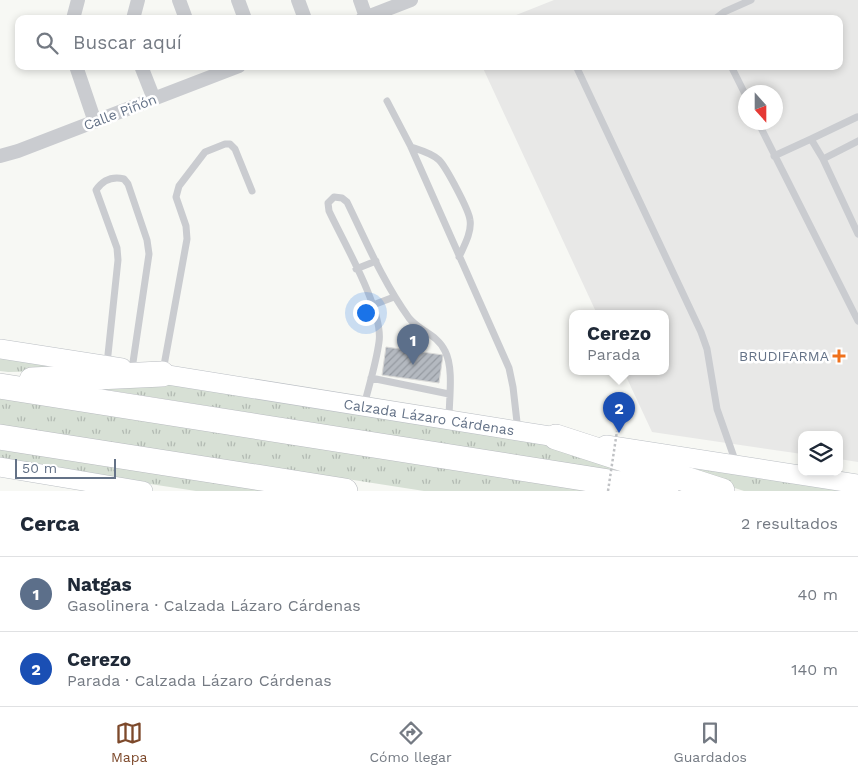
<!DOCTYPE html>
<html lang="es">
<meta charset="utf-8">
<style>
body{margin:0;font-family:"Work Sans",sans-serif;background:#f2f2f3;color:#1f2937}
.controls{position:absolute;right:15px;bottom:15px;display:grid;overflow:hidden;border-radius:10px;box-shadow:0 2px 8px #0003}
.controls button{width:45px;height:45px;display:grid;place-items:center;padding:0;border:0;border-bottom:1px solid #e0e1e3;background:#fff;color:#1f2937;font:25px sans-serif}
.compass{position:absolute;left:738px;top:85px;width:45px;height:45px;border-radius:50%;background:#fff;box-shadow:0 2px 8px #0003;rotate:159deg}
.scale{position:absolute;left:15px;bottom:12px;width:101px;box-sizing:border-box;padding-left:5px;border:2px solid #647287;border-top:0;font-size:14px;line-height:18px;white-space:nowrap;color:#647287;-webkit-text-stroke:4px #fff;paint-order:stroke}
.you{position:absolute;left:365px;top:312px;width:18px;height:18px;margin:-12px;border:4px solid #fff;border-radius:50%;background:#1a73e8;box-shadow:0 0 0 8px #1a73e833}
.badge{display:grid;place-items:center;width:32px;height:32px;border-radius:50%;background:#7d492b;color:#fff;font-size:16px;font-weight:700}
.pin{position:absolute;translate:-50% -41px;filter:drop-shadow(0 1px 2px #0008)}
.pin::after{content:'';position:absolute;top:26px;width:18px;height:15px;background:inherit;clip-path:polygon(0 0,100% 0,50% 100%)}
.popup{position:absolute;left:569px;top:310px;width:100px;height:65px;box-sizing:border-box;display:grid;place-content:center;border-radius:10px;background:#fff;filter:drop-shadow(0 1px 4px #0005);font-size:16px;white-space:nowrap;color:#747a83}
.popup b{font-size:19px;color:#1f2937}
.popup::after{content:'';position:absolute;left:50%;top:100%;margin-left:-10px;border:10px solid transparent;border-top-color:#fff}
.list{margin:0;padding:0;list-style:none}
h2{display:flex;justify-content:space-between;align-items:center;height:65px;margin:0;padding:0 20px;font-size:21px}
h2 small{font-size:16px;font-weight:400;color:#747a83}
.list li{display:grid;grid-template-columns:32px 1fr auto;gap:15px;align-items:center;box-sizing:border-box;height:75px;padding:0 20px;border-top:1px solid #e0e1e3}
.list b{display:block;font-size:19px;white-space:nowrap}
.list p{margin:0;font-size:16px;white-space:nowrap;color:#747a83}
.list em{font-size:16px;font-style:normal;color:#747a83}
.icon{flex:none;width:28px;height:28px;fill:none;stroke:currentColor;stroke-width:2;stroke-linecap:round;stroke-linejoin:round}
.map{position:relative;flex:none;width:858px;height:491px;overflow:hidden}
.search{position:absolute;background:#fff;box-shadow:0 2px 8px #0003;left:15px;right:15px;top:15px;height:55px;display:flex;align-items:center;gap:12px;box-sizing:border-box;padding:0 18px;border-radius:10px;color:#747a83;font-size:19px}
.sheet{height:215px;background:#fff}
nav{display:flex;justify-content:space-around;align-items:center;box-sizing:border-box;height:70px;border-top:1px solid #e0e1e3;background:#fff;font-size:14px;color:#747a83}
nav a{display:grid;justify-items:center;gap:2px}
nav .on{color:#7d492b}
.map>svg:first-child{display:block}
.built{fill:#e8e8e7;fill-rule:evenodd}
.grass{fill:url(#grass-tufts)}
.building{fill:url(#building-hatch);stroke:#d9d9d7}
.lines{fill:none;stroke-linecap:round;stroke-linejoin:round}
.secondary-casing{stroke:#bbbfc4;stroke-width:20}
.highway-casing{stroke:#b9bcc0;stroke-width:26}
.lane{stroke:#caccd0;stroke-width:7}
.street{stroke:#caccd0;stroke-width:14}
.secondary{stroke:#fff;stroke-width:19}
.highway{stroke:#fff;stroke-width:25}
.path-bridge{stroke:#c0c2c5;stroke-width:2.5;stroke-dasharray:2.5 2.5;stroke-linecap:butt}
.poi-dot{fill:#ef711c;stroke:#fff;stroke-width:2}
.labels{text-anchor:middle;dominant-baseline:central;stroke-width:5;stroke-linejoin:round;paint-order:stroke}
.street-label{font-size:14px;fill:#647287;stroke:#fff}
.poi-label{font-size:14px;fill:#647287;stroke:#fff;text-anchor:end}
</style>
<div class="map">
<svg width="858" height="491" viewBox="0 0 858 491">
<defs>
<pattern id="grass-tufts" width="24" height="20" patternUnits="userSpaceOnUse" patternTransform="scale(1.25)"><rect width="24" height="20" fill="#d7e0d5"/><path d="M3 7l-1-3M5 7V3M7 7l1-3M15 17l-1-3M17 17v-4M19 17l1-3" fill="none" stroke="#b2bab2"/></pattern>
<pattern id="building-hatch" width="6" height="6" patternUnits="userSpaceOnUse" patternTransform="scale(1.25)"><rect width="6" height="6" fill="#b4b9c0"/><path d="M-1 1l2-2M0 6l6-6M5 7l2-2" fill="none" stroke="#969ba2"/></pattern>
</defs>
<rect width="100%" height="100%" fill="#f7f8f4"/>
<!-- built -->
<path class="built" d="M554 0H858V462L839 459V435H802V454L652 432 624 372H665V314H597L482 66H839V19H506ZM746 92H776V122H746Z"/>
<!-- grass -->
<path class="grass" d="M0 354 105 370 8 372 0 371Z
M163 380 556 442 663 479 58 382Z
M0 395 602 491H424L0 425Z
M0 441 318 491H196L0 461Z
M637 456 858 491H744Z"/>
<!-- building -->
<path class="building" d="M386 347 443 355 439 383 382 375Z"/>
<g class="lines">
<!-- secondary casing -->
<g class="secondary-casing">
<path id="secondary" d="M0 349 122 368
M149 372 569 439
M606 445 858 484
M0 467 143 491"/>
</g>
<!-- highway casing -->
<g class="highway-casing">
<path id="highway" d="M32 380 162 374
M0 386 666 491
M0 437 345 491
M556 437 722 491"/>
</g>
<!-- lane -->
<path class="lane" d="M715 19 724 12 751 0
M576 66 701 332 707 349 717 409 736 463
M731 66 746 96
M387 101 411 147 509 368 513 387 518 431
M758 122 858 321
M811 139 857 117
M411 147C420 150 432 153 439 160 446 167 469 210 470 220 472 232 464 246 459 257
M774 156 811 139 823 159 858 141
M823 159 858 234
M356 269 376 261
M373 305 394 297
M107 364 118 260 117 248 96 190C103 180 112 176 124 179L128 184 147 240 149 254 132 369
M163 371 187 239 186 226 176 197 179 186 205 152 225 144H230L235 149 252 191
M371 378 449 394
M364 406C369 385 376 364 379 342 384 311 343 241 329 211L328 203 334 197 342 198 347 202C366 241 383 282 409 318 419 331 437 334 445 351 454 368 449 399 449 419"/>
<!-- street -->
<path class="street" d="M179 0 186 19
M238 0 245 19
M298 0 305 19
M360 0 366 17
M73 19 78 0
M133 19 138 0
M362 19 411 0
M76 66 95 122
M141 66 154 99
M0 156 18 151 239 66"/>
<!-- secondary -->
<use href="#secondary" class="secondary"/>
<!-- highway -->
<use href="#highway" class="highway"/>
<!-- path-bridge -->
<path class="path-bridge" d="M608 491 617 431"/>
</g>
<!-- markers -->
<path class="poi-dot" d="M836.5 348.5h5v5h5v5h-5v5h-5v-5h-5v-5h5z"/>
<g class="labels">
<!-- street labels -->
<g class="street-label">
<text transform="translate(120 112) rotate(-21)">Calle Piñón</text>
<text transform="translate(429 417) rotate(9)">Calzada Lázaro Cárdenas</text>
</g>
<!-- poi labels -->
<g class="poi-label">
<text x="829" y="356">BRUDIFARMA</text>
</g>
</g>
</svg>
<div class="controls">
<button><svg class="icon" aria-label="layers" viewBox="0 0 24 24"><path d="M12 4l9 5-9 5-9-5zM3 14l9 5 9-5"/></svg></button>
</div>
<svg class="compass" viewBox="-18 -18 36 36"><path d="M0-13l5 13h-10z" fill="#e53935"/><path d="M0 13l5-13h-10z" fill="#747a83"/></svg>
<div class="scale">50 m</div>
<div class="you"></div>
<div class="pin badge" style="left:413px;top:365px;background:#5c6f8a">1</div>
<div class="pin badge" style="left:619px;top:433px;background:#1a4fb4">2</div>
<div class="popup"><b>Cerezo</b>Parada</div>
<div class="search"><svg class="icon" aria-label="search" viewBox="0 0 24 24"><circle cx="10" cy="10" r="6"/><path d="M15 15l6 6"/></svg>Buscar aquí</div>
</div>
<section class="sheet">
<h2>Cerca<small>2 resultados</small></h2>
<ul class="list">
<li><span class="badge" style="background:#5c6f8a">1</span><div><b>Natgas</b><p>Gasolinera · Calzada Lázaro Cárdenas</p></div><em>40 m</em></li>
<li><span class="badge" style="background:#1a4fb4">2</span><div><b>Cerezo</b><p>Parada · Calzada Lázaro Cárdenas</p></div><em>140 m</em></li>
</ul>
</section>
<nav>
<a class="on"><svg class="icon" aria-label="map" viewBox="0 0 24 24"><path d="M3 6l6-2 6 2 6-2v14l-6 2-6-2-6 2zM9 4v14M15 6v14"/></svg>Mapa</a>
<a><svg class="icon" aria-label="directions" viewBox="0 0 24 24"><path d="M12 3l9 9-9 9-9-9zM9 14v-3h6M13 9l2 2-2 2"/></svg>Cómo llegar</a>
<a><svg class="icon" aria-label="saved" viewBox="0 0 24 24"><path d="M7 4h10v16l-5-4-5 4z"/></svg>Guardados</a>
</nav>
